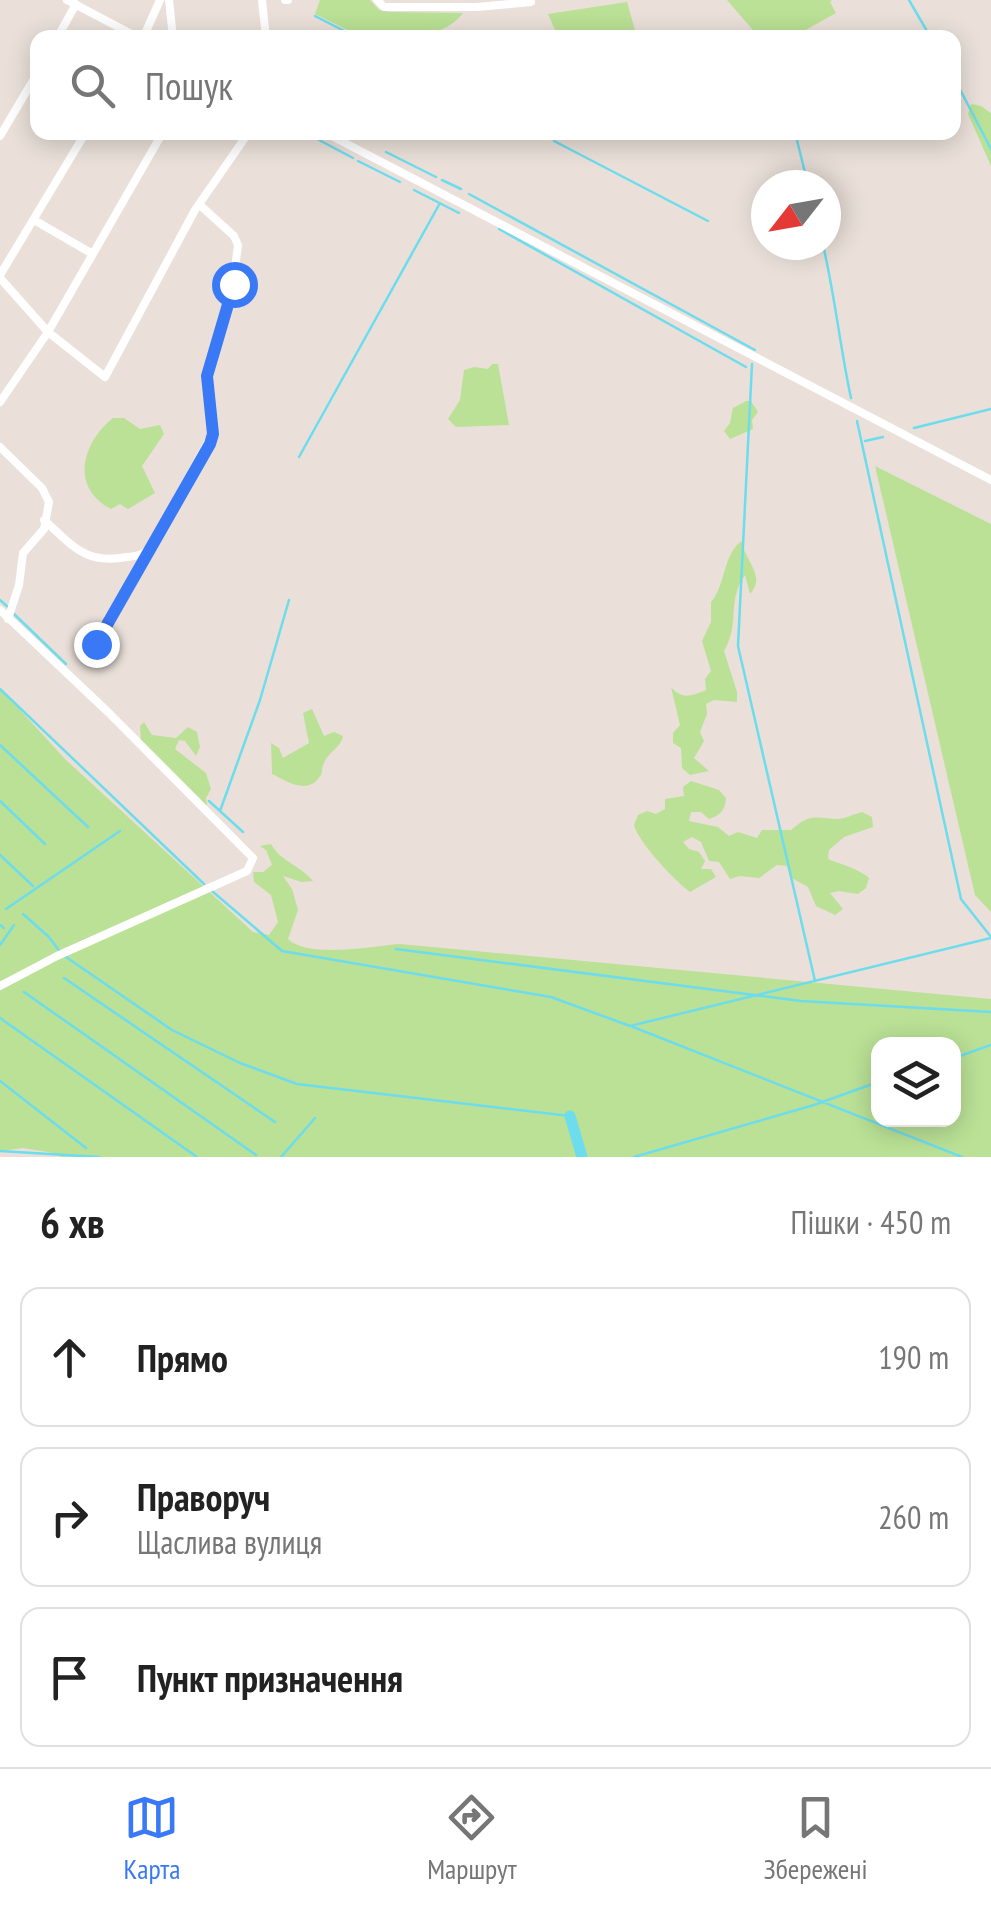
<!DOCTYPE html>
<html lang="uk">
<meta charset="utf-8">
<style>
body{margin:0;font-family:"PT Sans Narrow",sans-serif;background:#f6f6f6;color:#222}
.controls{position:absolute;right:30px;bottom:30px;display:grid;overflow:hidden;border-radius:20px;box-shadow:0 5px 25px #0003}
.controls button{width:90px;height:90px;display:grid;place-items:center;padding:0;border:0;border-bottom:2px solid #e0e0e0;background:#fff;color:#222;font:50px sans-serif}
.compass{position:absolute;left:751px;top:170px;width:90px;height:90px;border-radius:50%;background:#fff;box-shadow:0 5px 25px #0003;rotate:239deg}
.stop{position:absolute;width:30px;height:30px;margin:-22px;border:8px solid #3a79f6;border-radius:50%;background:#fff}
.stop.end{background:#3a79f6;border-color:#fff;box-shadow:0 2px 10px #0008}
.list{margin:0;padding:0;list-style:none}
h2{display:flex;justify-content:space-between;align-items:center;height:130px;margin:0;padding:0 40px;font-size:42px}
h2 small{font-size:32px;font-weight:400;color:#767676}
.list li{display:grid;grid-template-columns:65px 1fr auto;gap:30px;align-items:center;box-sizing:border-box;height:140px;margin:0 20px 20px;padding:0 20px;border:2px solid #e0e0e0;border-radius:20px}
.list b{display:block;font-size:38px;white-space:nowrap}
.list p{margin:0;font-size:32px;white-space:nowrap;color:#767676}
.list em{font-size:32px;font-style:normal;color:#767676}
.icon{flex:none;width:55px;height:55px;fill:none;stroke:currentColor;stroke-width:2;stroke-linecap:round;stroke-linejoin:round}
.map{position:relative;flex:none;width:991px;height:1157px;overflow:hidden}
.search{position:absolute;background:#fff;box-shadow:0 5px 25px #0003;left:30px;right:30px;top:30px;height:110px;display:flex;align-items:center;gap:25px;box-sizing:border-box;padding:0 35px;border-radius:20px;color:#767676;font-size:38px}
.sheet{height:610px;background:#fff}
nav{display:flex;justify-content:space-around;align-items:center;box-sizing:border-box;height:140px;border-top:2px solid #e0e0e0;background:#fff;font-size:28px;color:#767676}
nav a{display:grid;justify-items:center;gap:5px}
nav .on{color:#3a79f6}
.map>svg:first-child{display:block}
.green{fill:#bae196;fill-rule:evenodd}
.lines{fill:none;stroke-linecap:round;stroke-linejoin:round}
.stream{stroke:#6ddcec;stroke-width:2.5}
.river{stroke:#6ddcec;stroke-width:11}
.street{stroke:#fff;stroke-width:8}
.route{stroke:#3a79f6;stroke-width:12}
</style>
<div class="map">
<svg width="991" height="1157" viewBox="0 0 991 1157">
<rect width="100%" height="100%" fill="#eae0d9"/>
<!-- green -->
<path class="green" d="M320 0H370L379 10 390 12 463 13C449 33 407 44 388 30L381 31 378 37H362L315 14Z
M727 0H832L830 2 836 13 793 37H759Z
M627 2 635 30 599 37H558L548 14Z
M971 104 981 106 991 113V166L968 114Z
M492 364H498L509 425 456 427 448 419 460 400 464 370 474 367 488 369Z
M746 401H751L758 412 752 420 753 429 730 439 724 431 730 423 733 408Z
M113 418H124L140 429 160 425 164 434 142 466 155 493 128 509 120 504 111 509C69 487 83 442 113 418Z
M875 466 991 524V912L975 895Z
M742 541C744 561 767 576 750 594L745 575C726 602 741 622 724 651L737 692V702L714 700 706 704 707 714 700 732 704 741 694 758 709 771 690 775 682 768 681 748 673 743V733L680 725 671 687C682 700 691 696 706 690L705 679 711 671 702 641 711 622V602C726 585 723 553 742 541Z
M0 688 65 759 253 932 269 935 278 922 271 895 254 882 253 872H263L272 865 266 850 260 846 271 844C281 862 300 865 313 881L302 882 283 876 292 889 298 910 288 939C310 959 371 946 400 944L991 999V1157H61L59 1154 23 1148 0 1151ZM878 1044H954V1120H878Z
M312 709 324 736 334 732 343 736C340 749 329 751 324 763 319 773 326 769 318 779 306 794 286 781 272 774L271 743 279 748 283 758 309 743 303 713Z
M144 722 152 735 176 738 188 727 197 732 200 747 196 756 185 741 179 740 175 749 206 773 211 789 206 798 207 806 141 740 140 726Z
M691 781 719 790 726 798C725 810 721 815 709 819L701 812H691L689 821 718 827 729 836 738 832 757 838 762 830H791C811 813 813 818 837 819 845 819 854 814 862 812L872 817 873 827 844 837 829 850 828 859C840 864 859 869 869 878L866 888 858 894 839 891 830 893 843 909 835 915 816 906 808 887 790 877 787 866 777 865 759 878 740 876 730 879 719 862 709 861 701 842 692 837 683 842 689 849 699 852 705 861 701 869H711L716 877 690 892C675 881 638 842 634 825L638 815 647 811 656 814 665 809V799L684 796 683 787Z"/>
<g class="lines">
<!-- stream -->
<path class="stream" d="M909 0 931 38
M315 16 358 38
M954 78 991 149
M304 132 353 158
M538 132 549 138
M795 132 808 185
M554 141 708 221
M386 152 436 177
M358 161 400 182
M442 180 461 189
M414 190 459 213
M469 194 755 350
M499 229 746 367
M823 245C835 296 840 347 851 398
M752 364 738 646 815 981
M857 421 961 899 991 937
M914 428 991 409
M865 441 883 437
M299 457 440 203
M0 600 9 608
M14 614 66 664
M0 689 204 884
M0 745 88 827
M0 801 45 844
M209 801 243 832
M220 811 260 700 289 600
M0 855 33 886
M212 891 282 951 551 997 630 1026 991 938
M6 909 120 831
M23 914 49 937 60 952
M0 925 4 928
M0 945 14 925
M396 949 801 1001 991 1012
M66 957 172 1030 240 1063 297 1084 570 1116
M64 978 275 1122
M24 992 256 1155
M0 1018 197 1157
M633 1027 962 1157
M954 1058 991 1045
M0 1081 86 1148
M0 1151 99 1157
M281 1157 315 1118
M634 1157 814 1105 878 1082"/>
<!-- river -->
<path class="river" d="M570 1116 582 1157"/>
<!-- street -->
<path class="street" d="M67 0 139 38
M169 0 173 38
M262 0 266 38
M285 0H288
M377 0 384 7H477L531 2
M57 38 76 4
M143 38 160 0
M324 132 991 480
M0 136 38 72
M34 220 91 253
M0 275 86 132
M0 278 48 332 105 377 195 210 249 132
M0 402 48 332 163 132
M0 447 42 488 49 502 44 529 23 553 19 585 8 619
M44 520C73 546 85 565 127 557 136 556 142 555 149 550
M0 610 109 713 253 858 247 871 57 956 0 986
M97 643 213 433 207 376 233 284 238 245 234 236 201 206"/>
</g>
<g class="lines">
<!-- route -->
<path class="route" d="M96 644 210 444 213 434 207 376 234 284"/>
</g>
</svg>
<div class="controls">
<button><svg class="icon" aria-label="layers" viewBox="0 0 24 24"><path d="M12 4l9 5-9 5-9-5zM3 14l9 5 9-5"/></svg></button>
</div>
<svg class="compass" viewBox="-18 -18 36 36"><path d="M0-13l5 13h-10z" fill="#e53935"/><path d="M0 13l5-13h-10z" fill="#767676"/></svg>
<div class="stop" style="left:234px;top:284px"></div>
<div class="stop end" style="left:96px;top:644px"></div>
<div class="search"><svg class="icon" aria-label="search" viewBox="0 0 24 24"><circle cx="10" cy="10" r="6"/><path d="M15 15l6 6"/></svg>Пошук</div>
</div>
<section class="sheet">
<h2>6 хв<small>Пішки · 450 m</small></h2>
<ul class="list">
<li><svg class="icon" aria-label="ahead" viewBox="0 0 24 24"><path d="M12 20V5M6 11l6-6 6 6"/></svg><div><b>Прямо</b></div><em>190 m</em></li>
<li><svg class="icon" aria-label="right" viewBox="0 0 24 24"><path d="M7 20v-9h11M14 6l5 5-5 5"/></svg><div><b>Праворуч</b><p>Щаслива вулиця</p></div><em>260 m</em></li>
<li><svg class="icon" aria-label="arrive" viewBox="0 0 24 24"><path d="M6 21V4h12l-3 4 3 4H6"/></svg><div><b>Пункт призначення</b></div></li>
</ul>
</section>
<nav>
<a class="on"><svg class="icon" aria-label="map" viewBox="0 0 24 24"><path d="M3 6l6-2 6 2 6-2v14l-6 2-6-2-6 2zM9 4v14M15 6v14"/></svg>Карта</a>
<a><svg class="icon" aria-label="directions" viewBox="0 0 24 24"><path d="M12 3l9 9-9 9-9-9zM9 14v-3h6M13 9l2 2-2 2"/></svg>Маршрут</a>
<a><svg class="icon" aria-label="saved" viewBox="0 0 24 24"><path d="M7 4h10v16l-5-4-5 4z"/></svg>Збережені</a>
</nav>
